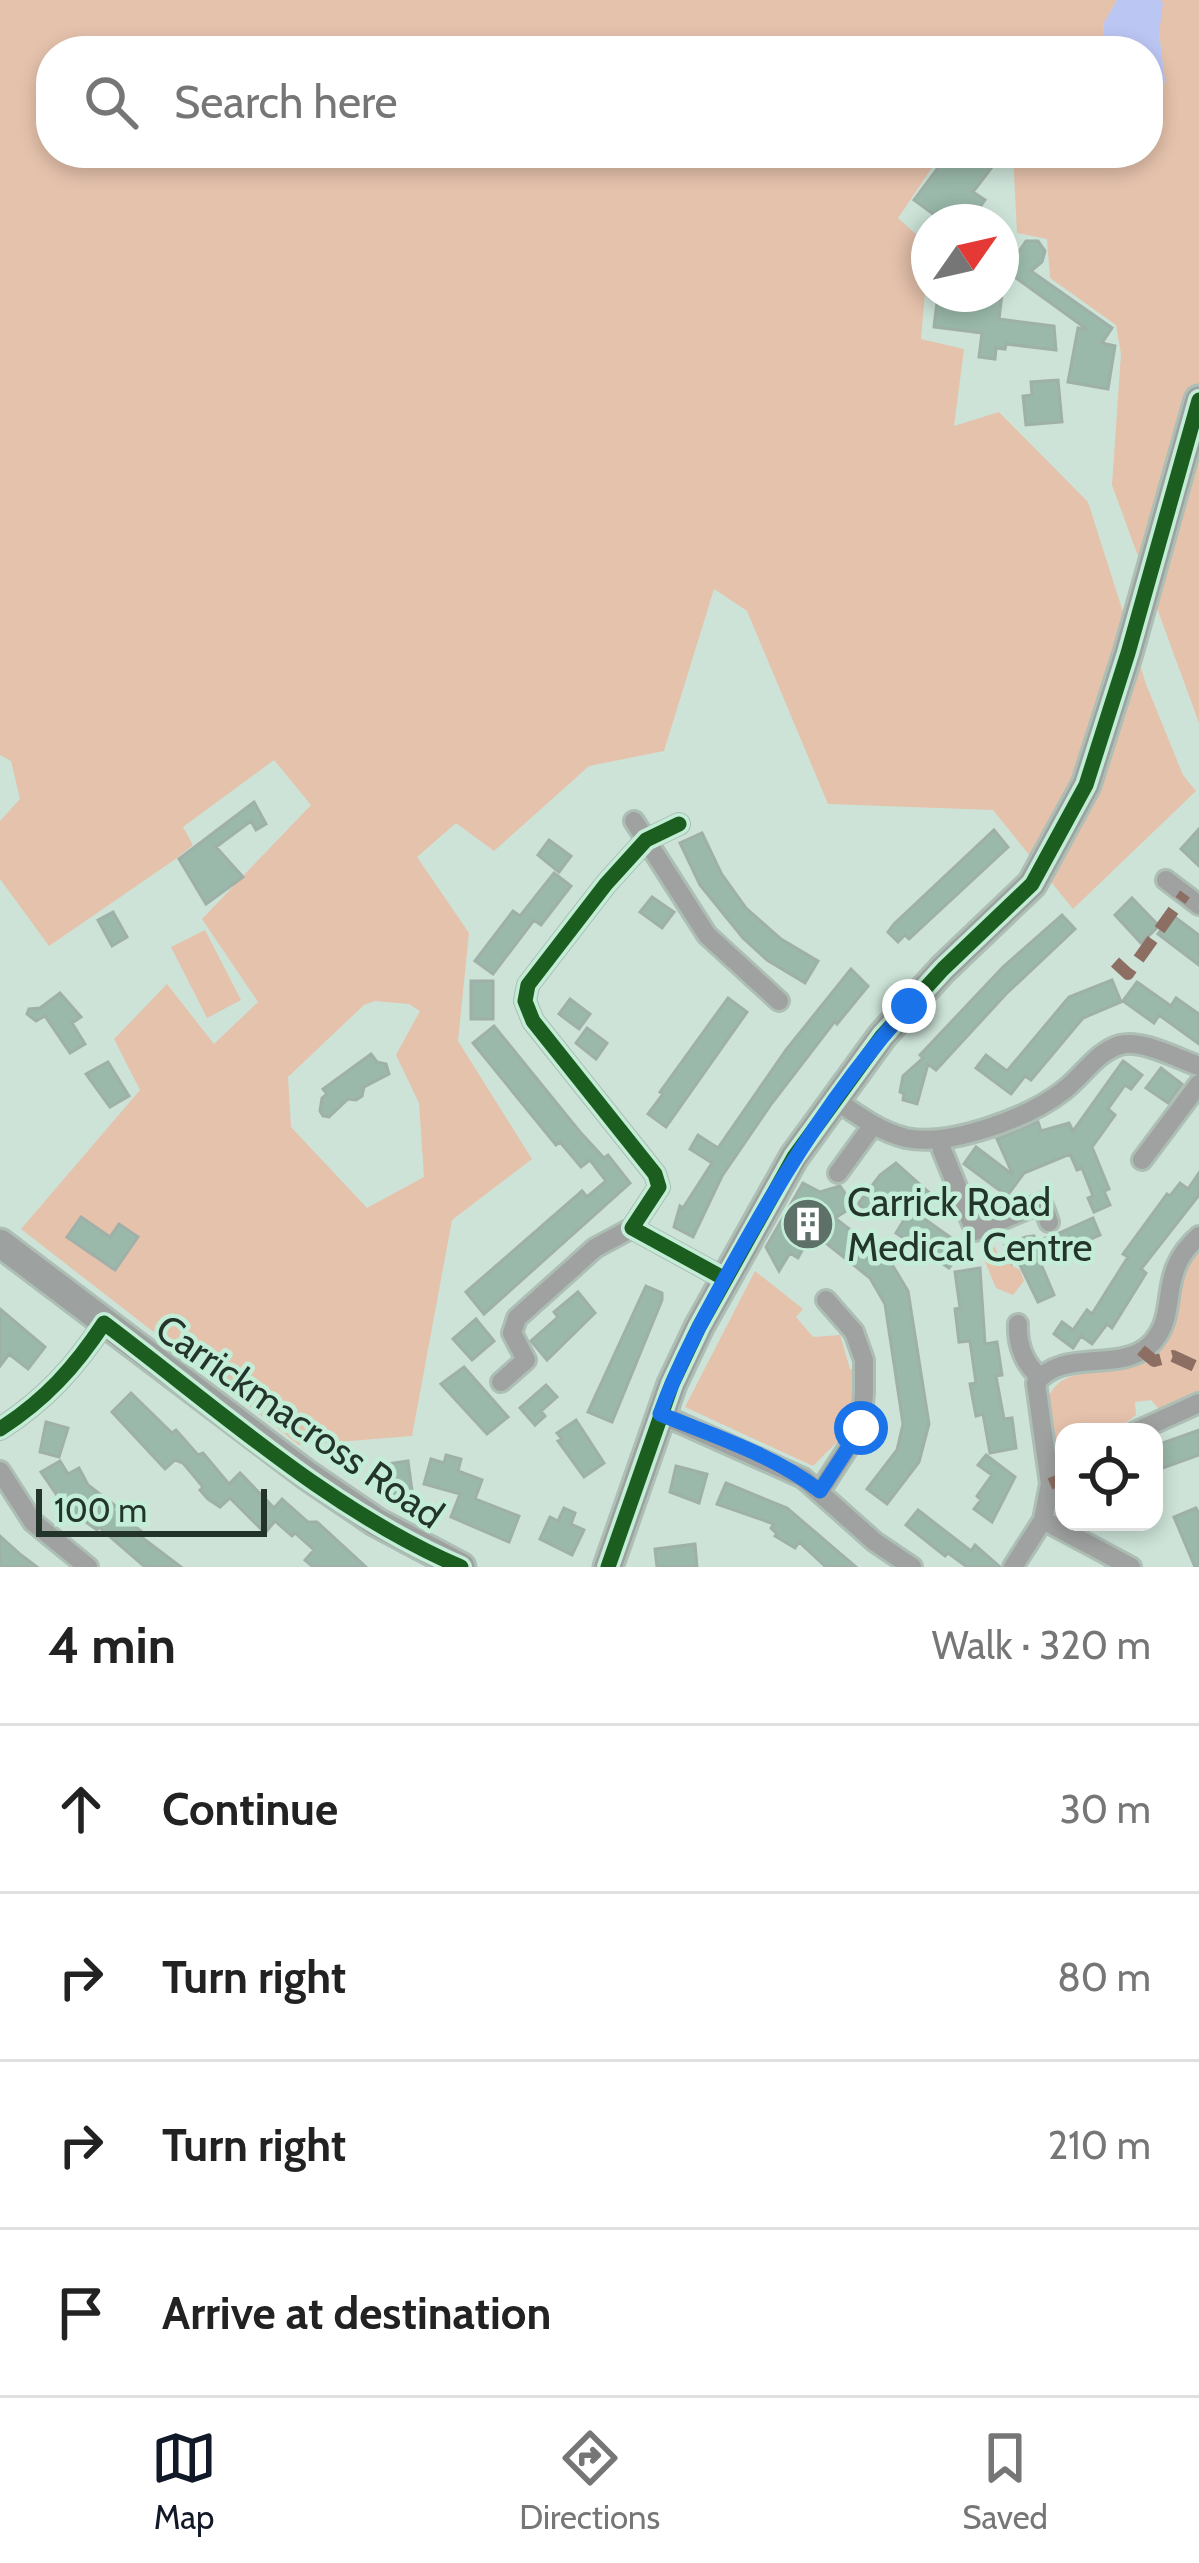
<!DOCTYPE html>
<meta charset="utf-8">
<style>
body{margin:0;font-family:Cabin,sans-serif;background:#f2f2f2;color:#222}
.controls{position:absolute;right:36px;bottom:36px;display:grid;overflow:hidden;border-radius:24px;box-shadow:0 6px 18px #0003}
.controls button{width:108px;height:108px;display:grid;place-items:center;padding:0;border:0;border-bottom:3px solid #e0e0e0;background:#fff;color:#222;font:60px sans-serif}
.compass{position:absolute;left:911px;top:204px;width:108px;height:108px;border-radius:50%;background:#fff;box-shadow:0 6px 18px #0003;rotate:56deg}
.scale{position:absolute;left:36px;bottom:30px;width:231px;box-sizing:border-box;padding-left:12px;border:6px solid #23342b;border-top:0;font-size:33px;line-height:42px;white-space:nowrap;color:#23342b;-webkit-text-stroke:9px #c3edd7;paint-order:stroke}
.stop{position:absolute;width:36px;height:36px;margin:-27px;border:9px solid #1a73e8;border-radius:50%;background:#fff}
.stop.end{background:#1a73e8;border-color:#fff;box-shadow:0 3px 12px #0008}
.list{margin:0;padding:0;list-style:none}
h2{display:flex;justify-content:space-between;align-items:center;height:156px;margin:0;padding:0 48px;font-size:51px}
h2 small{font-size:39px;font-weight:400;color:#767676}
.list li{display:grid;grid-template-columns:78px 1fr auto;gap:36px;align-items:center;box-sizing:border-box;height:168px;padding:0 48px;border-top:3px solid #e0e0e0}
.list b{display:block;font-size:45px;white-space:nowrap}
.list em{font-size:39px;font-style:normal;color:#767676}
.icon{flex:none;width:66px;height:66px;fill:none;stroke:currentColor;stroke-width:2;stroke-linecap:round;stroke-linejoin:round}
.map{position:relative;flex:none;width:1199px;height:1567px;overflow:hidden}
.search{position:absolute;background:#fff;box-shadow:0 6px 18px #0003;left:36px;right:36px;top:36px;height:132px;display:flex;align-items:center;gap:30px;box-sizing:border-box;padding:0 42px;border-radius:48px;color:#767676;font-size:45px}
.sheet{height:828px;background:#fff}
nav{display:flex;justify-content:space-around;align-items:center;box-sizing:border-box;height:168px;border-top:3px solid #e0e0e0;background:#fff;font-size:33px;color:#767676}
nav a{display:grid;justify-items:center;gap:6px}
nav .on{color:#111827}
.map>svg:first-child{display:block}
.green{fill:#e5c2ac;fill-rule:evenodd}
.water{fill:#bcc6f3}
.building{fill:#9ab9aa;stroke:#9fb0a8;stroke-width:3}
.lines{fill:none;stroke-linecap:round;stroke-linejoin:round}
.street-casing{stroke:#adbeb5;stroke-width:24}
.secondary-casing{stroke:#adbeb5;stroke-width:33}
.street{stroke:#9fa2a1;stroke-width:18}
.secondary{stroke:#9da19f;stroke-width:27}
.quiet{stroke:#8d6e63;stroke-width:12;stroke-dasharray:24 12;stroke-linecap:butt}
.cycleway-casing{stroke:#c3edd7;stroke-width:22}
.cycleway{stroke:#1b5e20;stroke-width:15}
.route{stroke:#1a73e8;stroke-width:15}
.labels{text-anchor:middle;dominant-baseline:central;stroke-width:9;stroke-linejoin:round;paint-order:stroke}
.poi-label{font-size:39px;fill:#23342b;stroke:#c3edd7;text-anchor:start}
.street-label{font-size:39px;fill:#23342b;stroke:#c3edd7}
</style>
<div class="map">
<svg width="1199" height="1567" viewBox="0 0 1199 1567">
<rect width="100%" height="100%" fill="#cde3d8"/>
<!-- green -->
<path class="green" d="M0 0H1117L1104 23 1102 51H51V153H942L898 218 929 246 921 339 964 349 954 426 999 412 1088 502 1146 684 1183 775 1196 791 1073 909 993 810 828 804 747 611 714 589 664 751 589 766 494 851 456 823 417 857 469 933 458 1041 532 1159 452 1220 412 1436 299 1445 21 1229 140 1090 114 1039 167 984 214 1044 258 1002 202 919 311 805 274 760 183 827 193 845 177 858 49 946 0 879V821L20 799 11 761 0 755ZM375 1001 409 1004 420 1011 396 1055 419 1103 424 1177 367 1208 291 1127 288 1077 364 1005Z
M1160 0H1199V723L1112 485 1121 354 1116 325 1050 278 1047 239 1017 233 1013 153H1148V130L1158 122 1165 80 1159 34Z
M205 930 241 1000 207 1018 171 947Z
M1199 1242V1392L1171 1409H1159L1151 1400 1135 1402 1136 1415 1114 1432H1064V1518L1057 1515 1058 1483 1047 1400C1057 1376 1075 1374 1099 1372L1100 1366 1162 1338 1172 1329 1175 1287Z
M995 1247 1000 1259 1020 1270 1024 1281 1013 1295 996 1288 981 1252Z
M755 1271 803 1309 796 1317 813 1337 840 1335 850 1369H857L850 1429 813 1466 685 1407Z"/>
<!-- water -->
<path class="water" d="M1117 0H1160L1163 3 1159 34 1165 80 1158 122 1148 130V51H1102L1104 23Z"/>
<!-- building -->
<path class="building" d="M949 153H973L992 167 973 192 985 200 969 222 954 216 944 222 914 200Z
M1026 241H1038L1045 251 1042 262 1031 271 1112 328 1102 343 1115 346 1108 389 1068 382 1078 328 1088 330 1001 267V251L1018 253Z
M938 294H1002L999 319 1054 326 1056 350 1006 344 1005 349 996 348 995 359 979 357 982 333 934 327Z
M1058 380 1062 422 1026 425 1023 396 1032 395 1031 382Z
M254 802 266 824 256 830 251 821 216 847 243 877 206 904 179 859Z
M1199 829V866L1181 849Z
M994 830 1008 847 909 939 905 935 898 942 888 932 894 924Z
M702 833 721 873 746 908 781 939 818 961 805 983 767 960 743 938 700 885 680 843Z
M549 840 571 856 559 872 538 855Z
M554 873 571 886 541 925 534 920 493 974 475 961 513 911 520 916Z
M652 897 674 912 662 928 640 912Z
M1132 898 1159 926 1141 943 1115 915Z
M113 912 127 937 112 946 98 920Z
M1062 915 1075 929 1006 994 936 1070 928 1064 917 1104 903 1100 904 1094 900 1092 903 1076 923 1058 920 1055 1003 967Z
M1172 915 1199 935V965L1158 934Z
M851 969 868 986 837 1024 835 1021 772 1103 722 1176 693 1237 674 1227 680 1206 683 1208 712 1163 690 1149 698 1135 718 1148 786 1050Z
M1112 980 1121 1002 1083 1018 1031 1080 1025 1076 1011 1094 976 1068 986 1055 1007 1071 1069 997Z
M471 981H493V1019H471Z
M1137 982 1171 1006 1176 998 1199 1014V1044L1159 1015 1154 1023 1123 1001Z
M60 993 81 1017 72 1023 85 1044 70 1053 45 1016 36 1021 27 1014 29 1009 40 1008Z
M728 998 747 1012 666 1127 648 1114 663 1094 660 1092Z
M570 999 590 1014 579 1029 559 1014Z
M494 1026 580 1132 604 1158 608 1155 630 1183 484 1314 466 1292 582 1191 587 1197 606 1181 590 1160 581 1167 560 1142 556 1145 473 1043Z
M587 1028 607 1043 596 1059 576 1043Z
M371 1054 377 1062 386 1064 389 1074 364 1087 362 1096 356 1100 348 1099 329 1117 323 1116 320 1111 322 1098 327 1094 323 1089Z
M1123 1061 1142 1075 1131 1089 1125 1085 1108 1109 1115 1115 1092 1147 1109 1189 1104 1191 1110 1205 1094 1212 1088 1198 1093 1196 1082 1168 1077 1170 1070 1154 1024 1173 1007 1196 964 1164 976 1147 1013 1175 997 1139 1038 1122 1041 1131 1069 1123 1073 1131Z
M108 1062 129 1096 110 1107 86 1074Z
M1161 1068 1182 1084 1168 1103 1146 1088Z
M896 1163 934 1197 925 1209 931 1213 926 1220 964 1247 949 1268 896 1233 910 1210 890 1195 873 1216 858 1204 880 1175Z
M1199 1173V1195L1141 1269 1146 1273 1112 1328 1107 1324 1092 1344 1081 1336 1073 1348 1054 1334 1062 1322 1073 1330 1087 1310 1092 1314 1128 1257 1123 1254 1167 1194 1170 1196 1180 1183 1188 1189Z
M803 1183 820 1192 840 1186 854 1206 835 1218 890 1261 908 1291 929 1424 919 1462 887 1504 867 1489 897 1450 903 1424 885 1304 870 1278 812 1232 798 1258 790 1253 779 1271 766 1247Z
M81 1217 110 1237 119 1224 138 1237 115 1270 67 1237Z
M1093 1218 1100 1235 1086 1241 1088 1245 1041 1264 1054 1295 1038 1302 1018 1261 1012 1264 1005 1245 1026 1237 1034 1236 1036 1241 1050 1237Z
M980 1268 985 1344 997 1342 1002 1375 996 1376 1004 1419 1012 1418 1016 1448 990 1453 983 1414 976 1416 970 1384 976 1383 970 1341 959 1342 955 1309 960 1308 955 1272Z
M646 1286 662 1293V1300L612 1422 588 1412Z
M578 1292 595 1313 547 1360 531 1341 558 1317 554 1312Z
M0 1309 45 1347 28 1369 9 1354 0 1366Z
M476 1319 494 1341 472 1360 453 1339Z
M464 1367 508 1417 487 1434 441 1384Z
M546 1385 557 1397 541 1411 545 1416 535 1425 520 1408Z
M131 1393 172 1433 176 1430 198 1455 203 1453 229 1484 240 1473 274 1508 282 1499 308 1522H317L366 1567H313L305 1560 314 1550 295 1533 292 1536 275 1521 265 1533 230 1498 220 1507 208 1499 200 1490 203 1487 183 1463 175 1460 165 1469 112 1412Z
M576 1420 604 1463 584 1477 558 1441 562 1439 557 1433Z
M46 1422 68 1428 59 1457 40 1452Z
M1199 1430V1455L1154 1471V1446Z
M446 1455 461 1459 458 1471 482 1480 475 1499 519 1516 509 1542 451 1517 460 1494 424 1484 431 1459 444 1463Z
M986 1455 1015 1477 992 1522 974 1509 981 1500 977 1496 992 1475 978 1465Z
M60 1461 68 1474 79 1468 88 1485 130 1517 127 1520 142 1532 140 1536 181 1567H145L99 1527 97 1530 65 1507 41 1472Z
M408 1461 413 1498 391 1501 387 1464Z
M676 1466 707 1474 699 1503 670 1492Z
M726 1483 787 1508 856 1567H826L799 1542 795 1548 775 1536 777 1534 771 1528 774 1524 717 1504Z
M564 1508 575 1513 571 1524 584 1530 572 1555 540 1539 550 1517 558 1521Z
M1196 1508 1199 1514V1567H1195L1174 1517Z
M918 1510 971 1551 975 1545 1000 1567H967L948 1553 945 1556 906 1525Z
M0 1536 21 1555 37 1567H0Z
M695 1544 697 1567H657L655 1549Z"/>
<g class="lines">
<!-- street casing -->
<g class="street-casing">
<path id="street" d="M634 821 707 935 779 1001
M679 824 646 840 606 884 528 985 525 1001 533 1021 655 1174 659 1187 632 1228 725 1279
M1166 880 1199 905
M834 1099C856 1114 880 1132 906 1138 950 1147 1028 1118 1063 1091 1082 1077 1096 1052 1120 1045 1142 1039 1178 1059 1199 1066
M941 1139 942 1150 975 1231 1042 1203 1049 1222
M1142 1160 1199 1084
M838 1173 873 1125
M1018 1324C1017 1344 1024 1364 1040 1377
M501 1382 526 1360 512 1333 517 1318 595 1248 632 1228
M660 1414 803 1478 875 1542 912 1567
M0 1429C45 1400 75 1367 104 1323
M1135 1432 1199 1403
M0 1471 33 1522 88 1567
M820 1491 861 1428 864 1392V1360L854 1332 826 1300
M1043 1520 1131 1567
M1013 1567 1043 1520 1050 1484 1036 1383C1061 1348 1120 1373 1150 1345 1182 1313 1154 1275 1199 1236"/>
</g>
<!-- secondary casing -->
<g class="secondary-casing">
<path id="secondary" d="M0 1243 307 1475 376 1522 461 1567
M608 1567 672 1384 699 1327 794 1157 882 1036 943 969 1032 884 1086 785 1128 653 1199 400"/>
</g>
<!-- street -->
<use href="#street" class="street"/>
<!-- secondary -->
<use href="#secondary" class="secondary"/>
<!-- quiet -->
<path class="quiet" d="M1115 962 1128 974 1185 894
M1141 1350 1154 1361 1173 1356 1199 1368
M1050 1484 1064 1478"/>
<!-- cycleway casing -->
<g class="cycleway-casing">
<path id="cycleway" d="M679 824 646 840 606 884 528 985 525 1001 533 1021 655 1174 659 1187 632 1228 725 1279
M0 1429C45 1400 75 1367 104 1323 217 1408 330 1511 461 1567
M608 1567 672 1384 699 1327 794 1157 882 1036 943 969 1032 884 1086 785 1128 653 1199 400"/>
</g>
<!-- cycleway -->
<use href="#cycleway" class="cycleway"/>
</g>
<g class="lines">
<!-- route -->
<path class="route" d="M861 1428 820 1491C774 1455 714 1436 660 1414 679 1362 706 1313 733 1264 784 1172 838 1085 909 1006"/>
</g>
<!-- icons -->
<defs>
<g id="building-disc" transform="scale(2.7)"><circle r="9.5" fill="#5e7168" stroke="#c3edd7"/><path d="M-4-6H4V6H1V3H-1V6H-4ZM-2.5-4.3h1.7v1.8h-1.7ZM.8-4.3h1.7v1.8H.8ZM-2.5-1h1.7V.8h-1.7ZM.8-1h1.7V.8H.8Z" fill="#fff"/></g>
</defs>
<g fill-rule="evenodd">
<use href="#building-disc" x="808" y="1224"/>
</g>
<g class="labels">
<!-- poi labels -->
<g class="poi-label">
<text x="847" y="1202">Carrick Road<tspan x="847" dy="45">Medical Centre</tspan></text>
</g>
<!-- street labels -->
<g class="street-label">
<text transform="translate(300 1421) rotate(35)">Carrickmacross Road</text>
</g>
</g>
</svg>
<div class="controls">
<button><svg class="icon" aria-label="locate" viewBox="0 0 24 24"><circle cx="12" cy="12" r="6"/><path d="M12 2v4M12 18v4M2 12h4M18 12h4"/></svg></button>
</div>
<svg class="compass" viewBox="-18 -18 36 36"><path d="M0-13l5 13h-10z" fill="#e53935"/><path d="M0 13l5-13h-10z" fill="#767676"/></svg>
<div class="scale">100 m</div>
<div class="stop" style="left:861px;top:1428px"></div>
<div class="stop end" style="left:909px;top:1006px"></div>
<div class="search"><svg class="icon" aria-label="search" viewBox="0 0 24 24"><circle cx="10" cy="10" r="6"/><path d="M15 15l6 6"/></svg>Search here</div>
</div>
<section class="sheet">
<h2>4 min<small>Walk · 320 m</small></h2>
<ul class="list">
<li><svg class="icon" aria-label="ahead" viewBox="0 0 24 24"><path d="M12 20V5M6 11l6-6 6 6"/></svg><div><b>Continue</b></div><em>30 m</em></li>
<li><svg class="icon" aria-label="right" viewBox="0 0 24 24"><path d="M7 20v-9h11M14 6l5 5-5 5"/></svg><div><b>Turn right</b></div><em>80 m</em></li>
<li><svg class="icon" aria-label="right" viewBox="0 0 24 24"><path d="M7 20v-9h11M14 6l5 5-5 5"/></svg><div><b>Turn right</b></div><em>210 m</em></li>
<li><svg class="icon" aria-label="arrive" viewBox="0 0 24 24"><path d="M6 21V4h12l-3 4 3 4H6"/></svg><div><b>Arrive at destination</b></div></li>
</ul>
</section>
<nav>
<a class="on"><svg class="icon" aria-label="map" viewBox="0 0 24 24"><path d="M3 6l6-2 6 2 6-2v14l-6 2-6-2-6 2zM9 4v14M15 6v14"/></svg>Map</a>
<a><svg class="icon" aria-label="directions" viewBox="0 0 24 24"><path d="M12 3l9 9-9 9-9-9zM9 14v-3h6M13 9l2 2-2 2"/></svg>Directions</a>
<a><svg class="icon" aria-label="saved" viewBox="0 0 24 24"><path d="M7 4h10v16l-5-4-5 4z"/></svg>Saved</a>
</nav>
